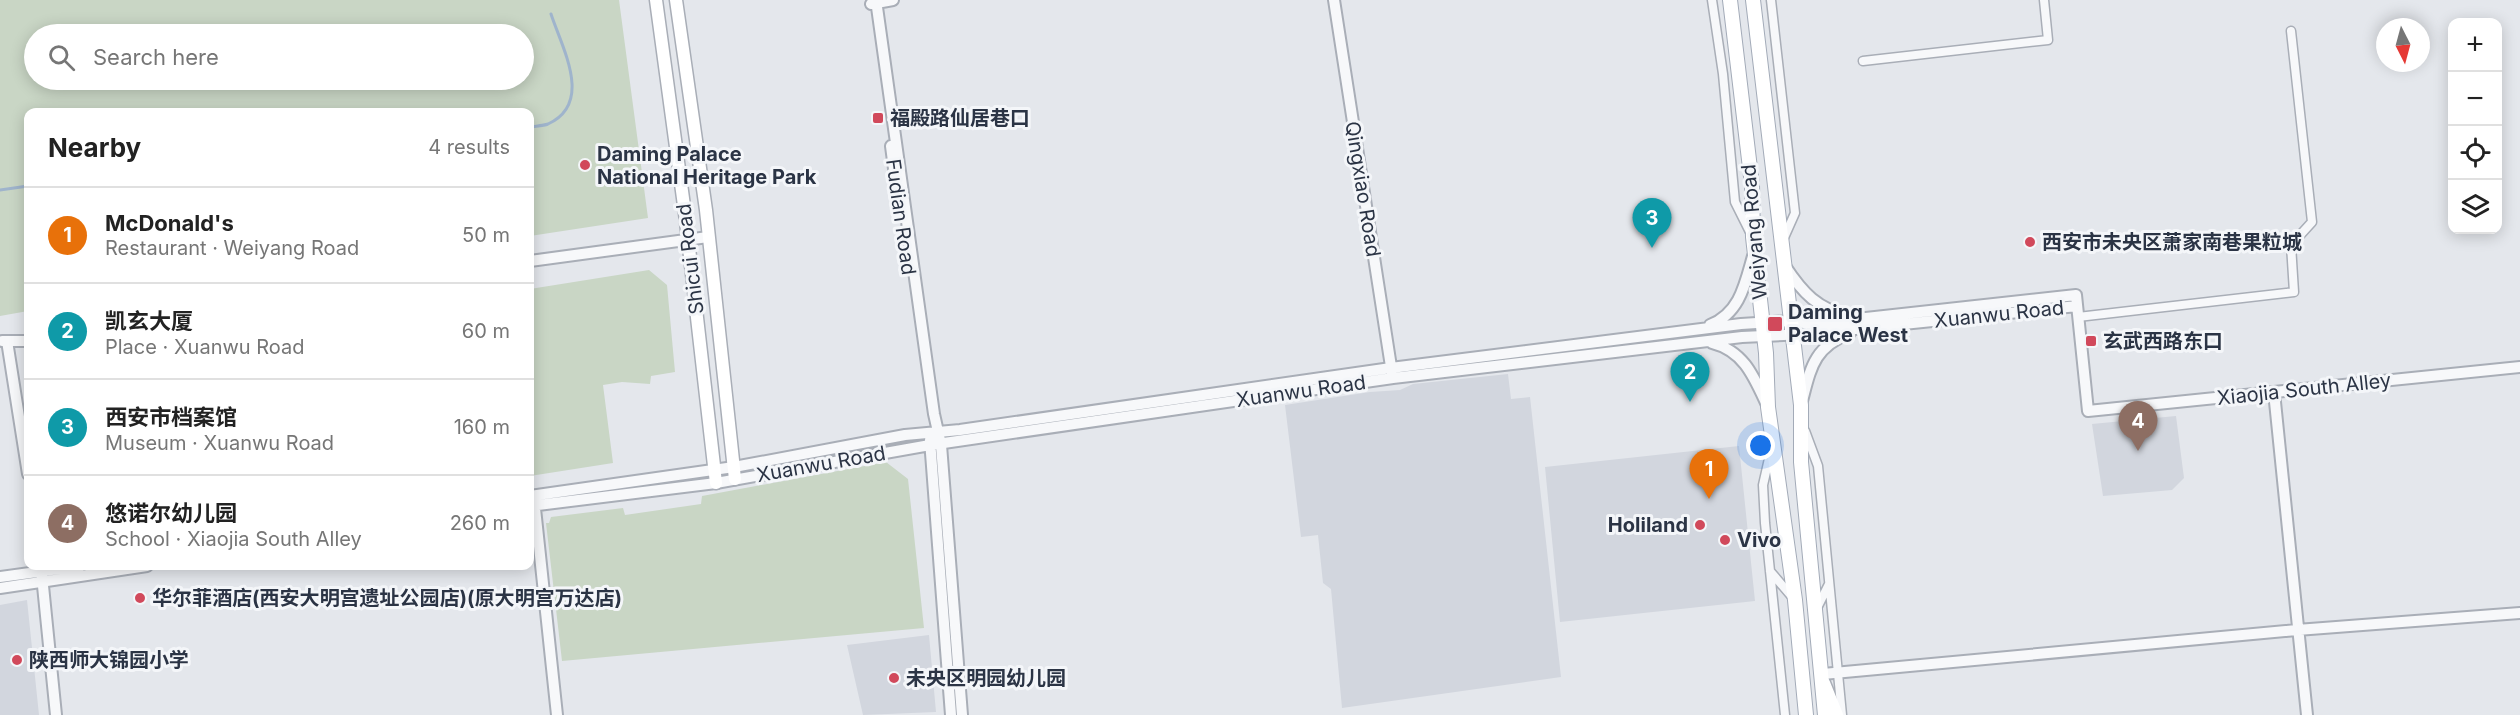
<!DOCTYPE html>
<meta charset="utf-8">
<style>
body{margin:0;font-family:Inter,"Noto Sans SC",sans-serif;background:#f6f6f6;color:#222}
.controls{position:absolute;right:18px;top:18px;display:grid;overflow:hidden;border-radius:12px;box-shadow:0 3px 15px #0003}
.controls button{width:54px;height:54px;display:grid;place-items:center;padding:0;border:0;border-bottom:2px solid #e0e0e0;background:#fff;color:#222;font:30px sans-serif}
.compass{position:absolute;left:2376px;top:18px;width:54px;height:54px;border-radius:50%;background:#fff;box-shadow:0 3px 15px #0003;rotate:174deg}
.you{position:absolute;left:1761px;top:446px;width:21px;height:21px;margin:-15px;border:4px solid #fff;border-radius:50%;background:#1a73e8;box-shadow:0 0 0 9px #1a73e833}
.badge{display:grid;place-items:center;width:39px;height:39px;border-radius:50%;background:#7c3aed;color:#fff;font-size:20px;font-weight:700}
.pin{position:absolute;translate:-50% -50px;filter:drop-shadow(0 2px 3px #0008)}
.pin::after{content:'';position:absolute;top:32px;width:21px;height:18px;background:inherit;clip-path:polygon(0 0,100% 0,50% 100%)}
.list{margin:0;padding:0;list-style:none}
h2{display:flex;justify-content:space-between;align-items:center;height:78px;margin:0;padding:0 24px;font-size:26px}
h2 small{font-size:20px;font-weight:400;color:#767676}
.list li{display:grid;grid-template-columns:39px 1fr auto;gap:18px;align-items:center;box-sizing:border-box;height:96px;padding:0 24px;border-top:2px solid #e0e0e0}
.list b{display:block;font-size:22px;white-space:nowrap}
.list p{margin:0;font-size:20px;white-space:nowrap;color:#767676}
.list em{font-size:20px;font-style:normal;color:#767676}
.icon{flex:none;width:33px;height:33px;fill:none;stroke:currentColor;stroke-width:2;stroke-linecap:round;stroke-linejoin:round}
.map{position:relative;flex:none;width:2520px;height:715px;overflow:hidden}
.search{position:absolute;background:#fff;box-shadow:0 3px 15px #0003;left:24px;top:24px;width:510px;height:66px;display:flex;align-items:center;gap:15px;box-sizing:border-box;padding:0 21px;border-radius:33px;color:#767676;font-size:22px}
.panel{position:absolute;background:#fff;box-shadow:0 3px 15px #0003;left:24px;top:108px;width:510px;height:462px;border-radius:12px}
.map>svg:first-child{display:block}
.built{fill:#d2d6de}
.green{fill:#c9d6c5;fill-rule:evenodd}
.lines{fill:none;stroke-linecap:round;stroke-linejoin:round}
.stream{stroke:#9fb4cc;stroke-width:3}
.minor-casing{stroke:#a9aeb7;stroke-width:11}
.tertiary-casing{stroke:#a9aeb7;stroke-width:14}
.secondary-casing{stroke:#a9aeb7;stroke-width:15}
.primary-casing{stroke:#a3abb8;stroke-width:16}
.minor{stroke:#f7f8fa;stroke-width:8}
.tertiary{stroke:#f7f8fa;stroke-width:10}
.secondary{stroke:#fff;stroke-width:12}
.primary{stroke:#fff;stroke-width:14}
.poi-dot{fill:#d1495b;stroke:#f4f6f9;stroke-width:2}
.labels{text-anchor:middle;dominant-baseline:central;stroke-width:6;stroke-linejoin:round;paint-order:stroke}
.poi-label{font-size:20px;font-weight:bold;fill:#2b3445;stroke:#f4f6f9;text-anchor:start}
.street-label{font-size:20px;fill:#2b3445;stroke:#f4f6f9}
</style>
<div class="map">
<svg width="2520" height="715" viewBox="0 0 2520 715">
<rect width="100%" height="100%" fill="#e4e7ec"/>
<!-- built -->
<path class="built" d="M1508 374 1511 399 1530 397 1561 677 1342 708 1331 589 1323 583 1318 535 1301 537 1285 405 1370 392 1400 390 1413 384Z
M2176 416 2184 478 2172 490 2103 496 2092 424Z
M1739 446 1755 601 1560 622 1545 467Z
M27 600 39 715H0V605Z
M929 635 936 712 863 715 847 645Z"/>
<!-- green -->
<path class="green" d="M0 0H619L648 218 530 236V112H28V311L0 316ZM524 34V80H34V34Z
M649 270 667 285 675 372 651 376 650 384 622 382 603 385 613 463 530 476V289Z
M886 462 908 479 924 628 562 661 546 523H549L551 517 623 508 625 515 701 504 702 496Z"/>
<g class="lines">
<!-- stream -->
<path class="stream" d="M530 127C535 126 543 126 548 124 594 103 562 48 551 14
M0 190 28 186"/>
<!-- minor casing -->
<g class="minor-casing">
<path id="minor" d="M1712 0 1723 74 1735 202 1750 232
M1771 0 1795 213 1783 240
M1863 61 2048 40 2044 0
M2078 317 2294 292 2291 245 2312 222 2291 31
M1805 431 1818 466 1842 715
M1771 450 1763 485 1765 523 1785 715
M1770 571 1793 598
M1816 610 1829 584"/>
</g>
<!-- tertiary casing -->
<g class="tertiary-casing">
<path id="tertiary" d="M876 0 934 414 941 445 962 715
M1334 0 1392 373
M871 4 893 0
M891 146 898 199
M530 261 708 237
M1785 266C1802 292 1818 310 1850 316
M1710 325C1740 313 1745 284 1753 256
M2 341H28
M7 341 28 474
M1712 343C1744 351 1754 377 1767 405
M2274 392 2307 715
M1802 401C1811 367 1814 347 1850 333
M930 440 951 715
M530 496 734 467 905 435 960 430 1391 368 1741 324 1790 321 1811 324 2076 295 2088 411 2520 367
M534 499 557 715
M530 506 716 483 930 445 1393 378 1742 337 1807 334 2077 306
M41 566 56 715
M0 577 81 566
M0 588 147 566
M1823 674 2297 630 2520 613"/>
</g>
<!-- secondary casing -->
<g class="secondary-casing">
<path id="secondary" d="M656 0 685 213 716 483
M676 0 706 210 735 479
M1824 683 1837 715"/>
</g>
<!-- primary casing -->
<g class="primary-casing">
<path id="primary" d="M1730 0 1752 185 1753 237 1766 353 1768 407 1795 600 1806 715
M1753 0 1801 405V462L1825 715"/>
</g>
<!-- minor -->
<use href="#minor" class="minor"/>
<!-- tertiary -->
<use href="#tertiary" class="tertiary"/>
<!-- secondary -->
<use href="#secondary" class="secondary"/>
<!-- primary -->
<use href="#primary" class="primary"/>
</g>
<!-- markers -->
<g class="poi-dot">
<rect x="872" y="112" width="12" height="12" rx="3"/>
<circle cx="585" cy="165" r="6"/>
<circle cx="2030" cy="242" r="6"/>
<rect x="1767" y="316" width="16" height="16" rx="3"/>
<rect x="2085" y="335" width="12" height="12" rx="3"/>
<circle cx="1700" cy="525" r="6"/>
<circle cx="1725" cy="540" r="6"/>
<circle cx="140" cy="598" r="6"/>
<circle cx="17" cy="660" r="6"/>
<circle cx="894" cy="678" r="6"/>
</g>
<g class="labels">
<!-- poi labels -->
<g class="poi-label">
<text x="890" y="118">福殿路仙居巷口</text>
<text x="597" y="154">Daming Palace<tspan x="597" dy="23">National Heritage Park</tspan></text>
<text x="2042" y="242">西安市未央区萧家南巷果粒城</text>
<text x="1788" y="312">Daming<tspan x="1788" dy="23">Palace West</tspan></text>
<text x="2103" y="341">玄武西路东口</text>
<text x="1688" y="525" text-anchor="end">Holiland</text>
<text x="1737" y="540">Vivo</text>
<text x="152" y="598">华尔菲酒店(西安大明宫遗址公园店)(原大明宫万达店)</text>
<text x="29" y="660">陕西师大锦园小学</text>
<text x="906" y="678">未央区明园幼儿园</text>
</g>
<!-- street labels -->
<g class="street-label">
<text transform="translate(1363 189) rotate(81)">Qingxiao Road</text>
<text transform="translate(901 217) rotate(82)">Fudian Road</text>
<text transform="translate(1754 232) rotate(-95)">Weiyang Road</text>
<text transform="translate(690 259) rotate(-97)">Shicui Road</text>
<text transform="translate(1999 314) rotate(-6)">Xuanwu Road</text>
<text transform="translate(2304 389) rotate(-6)">Xiaojia South Alley</text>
<text transform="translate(1301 391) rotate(-8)">Xuanwu Road</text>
<text transform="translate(821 464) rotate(-10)">Xuanwu Road</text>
</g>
</g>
</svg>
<div class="controls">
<button>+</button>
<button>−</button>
<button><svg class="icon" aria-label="locate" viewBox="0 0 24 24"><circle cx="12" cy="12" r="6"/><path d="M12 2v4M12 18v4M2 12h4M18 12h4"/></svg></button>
<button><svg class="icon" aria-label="layers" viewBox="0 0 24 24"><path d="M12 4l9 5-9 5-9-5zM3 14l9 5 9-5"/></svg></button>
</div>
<svg class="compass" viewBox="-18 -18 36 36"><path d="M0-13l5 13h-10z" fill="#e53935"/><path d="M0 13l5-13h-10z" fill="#767676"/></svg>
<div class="you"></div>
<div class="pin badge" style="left:1709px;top:499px;background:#e8710a">1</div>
<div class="pin badge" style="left:1690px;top:402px;background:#0f9aa8">2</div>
<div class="pin badge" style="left:1652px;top:248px;background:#0f9aa8">3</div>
<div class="pin badge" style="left:2138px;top:451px;background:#8d6e63">4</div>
<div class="search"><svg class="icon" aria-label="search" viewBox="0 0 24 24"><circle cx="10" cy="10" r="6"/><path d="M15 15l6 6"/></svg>Search here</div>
<section class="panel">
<h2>Nearby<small>4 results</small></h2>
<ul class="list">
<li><span class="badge" style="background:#e8710a">1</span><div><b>McDonald's</b><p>Restaurant · Weiyang Road</p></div><em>50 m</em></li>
<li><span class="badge" style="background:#0f9aa8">2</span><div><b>凯玄大厦</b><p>Place · Xuanwu Road</p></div><em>60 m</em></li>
<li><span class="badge" style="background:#0f9aa8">3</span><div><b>西安市档案馆</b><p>Museum · Xuanwu Road</p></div><em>160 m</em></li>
<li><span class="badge" style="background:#8d6e63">4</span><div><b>悠诺尔幼儿园</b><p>School · Xiaojia South Alley</p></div><em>260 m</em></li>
</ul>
</section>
</div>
